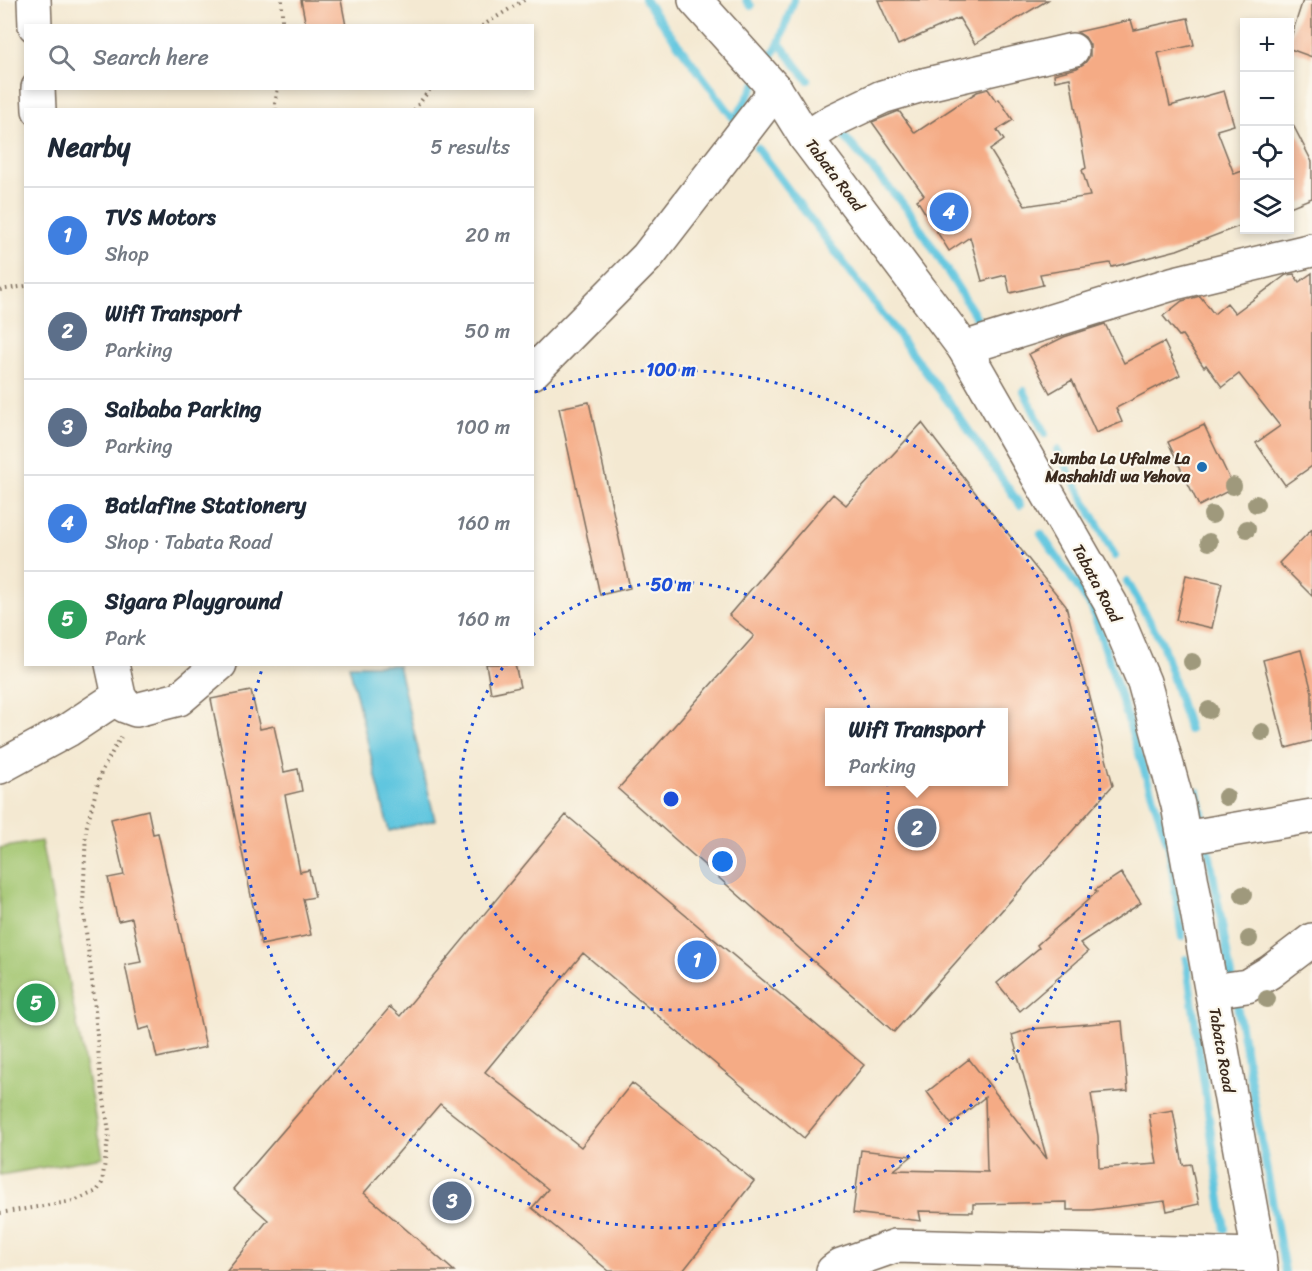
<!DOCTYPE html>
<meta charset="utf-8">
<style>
body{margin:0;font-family:Sriracha,sans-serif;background:#f6f6f7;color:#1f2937}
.controls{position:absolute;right:18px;top:18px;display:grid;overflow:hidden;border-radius:0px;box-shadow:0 3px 9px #0003}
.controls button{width:54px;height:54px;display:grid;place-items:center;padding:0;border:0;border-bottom:2px solid #e0e1e3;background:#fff;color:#1f2937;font:30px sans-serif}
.you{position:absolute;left:723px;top:862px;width:21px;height:21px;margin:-15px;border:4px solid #fff;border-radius:50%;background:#1a73e8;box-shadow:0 0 0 9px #1a73e833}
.badge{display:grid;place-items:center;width:39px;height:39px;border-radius:50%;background:#1f6fb2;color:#fff;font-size:20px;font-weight:700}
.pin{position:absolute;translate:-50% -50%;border:3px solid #fff;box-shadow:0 2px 6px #0006}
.popup{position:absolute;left:825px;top:708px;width:183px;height:78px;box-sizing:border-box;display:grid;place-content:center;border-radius:0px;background:#fff;filter:drop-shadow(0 2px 4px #0005);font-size:20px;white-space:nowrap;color:#747a83}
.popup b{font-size:22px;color:#1f2937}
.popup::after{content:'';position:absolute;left:50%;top:100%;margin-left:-12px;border:12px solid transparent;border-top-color:#fff}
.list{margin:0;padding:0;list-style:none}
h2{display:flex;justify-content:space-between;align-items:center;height:78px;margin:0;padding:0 24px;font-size:26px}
h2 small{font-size:20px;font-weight:400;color:#747a83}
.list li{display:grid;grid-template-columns:39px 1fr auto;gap:18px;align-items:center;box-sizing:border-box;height:96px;padding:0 24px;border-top:2px solid #e0e1e3}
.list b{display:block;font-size:22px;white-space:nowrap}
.list p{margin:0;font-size:20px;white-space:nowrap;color:#747a83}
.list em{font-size:20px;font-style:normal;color:#747a83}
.icon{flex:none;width:33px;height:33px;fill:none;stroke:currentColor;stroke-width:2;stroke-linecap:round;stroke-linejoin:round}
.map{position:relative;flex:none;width:1312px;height:1271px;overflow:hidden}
.search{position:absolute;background:#fff;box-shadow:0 3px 9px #0003;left:24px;top:24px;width:510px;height:66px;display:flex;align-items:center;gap:15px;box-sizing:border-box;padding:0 21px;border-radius:0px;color:#747a83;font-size:22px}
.panel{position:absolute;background:#fff;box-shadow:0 3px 9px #0003;left:24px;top:108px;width:510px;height:558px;border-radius:0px}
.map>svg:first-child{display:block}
.green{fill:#a1c56e;stroke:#6e7846;stroke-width:1.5}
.water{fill:#61c6df;stroke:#4e787e;stroke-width:1.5}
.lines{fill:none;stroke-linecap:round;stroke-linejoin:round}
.stream{stroke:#61c6df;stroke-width:8}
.building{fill:#f5ab85;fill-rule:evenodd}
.minor-casing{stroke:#7c6d5d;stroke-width:36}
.major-casing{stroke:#7c6d5d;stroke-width:36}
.path{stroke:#7c6d5d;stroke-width:4;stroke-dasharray:1.5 4.5;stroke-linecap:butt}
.minor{stroke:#fff;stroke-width:33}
.major{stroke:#fff;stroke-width:33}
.tree{fill:#9f997c}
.ring{fill:none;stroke:#1d4ed8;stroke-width:3;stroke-dasharray:3 6}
.poi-dot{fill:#1f6fb2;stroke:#fbf7ec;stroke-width:2}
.labels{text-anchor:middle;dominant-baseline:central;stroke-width:4.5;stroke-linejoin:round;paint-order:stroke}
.street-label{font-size:16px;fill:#3b2a1e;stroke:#fbf7ec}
.poi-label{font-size:16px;font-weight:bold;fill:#3b2a1e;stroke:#fbf7ec;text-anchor:end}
.centre{fill:#1d4ed8;stroke:#fbf7ec;stroke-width:3}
.ring-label{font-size:18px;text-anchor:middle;font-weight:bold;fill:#1d4ed8;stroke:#fbf7ec;stroke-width:4.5;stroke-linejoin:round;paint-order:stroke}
</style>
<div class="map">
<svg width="1312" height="1271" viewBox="0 0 1312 1271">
<rect width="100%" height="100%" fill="#fbf7ec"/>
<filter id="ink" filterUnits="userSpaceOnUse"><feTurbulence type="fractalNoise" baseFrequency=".0167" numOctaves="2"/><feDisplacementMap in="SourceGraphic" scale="12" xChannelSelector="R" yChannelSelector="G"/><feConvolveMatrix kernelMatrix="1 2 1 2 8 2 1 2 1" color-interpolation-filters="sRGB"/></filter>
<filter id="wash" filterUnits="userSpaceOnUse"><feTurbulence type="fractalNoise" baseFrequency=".008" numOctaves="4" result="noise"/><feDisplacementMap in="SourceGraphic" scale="24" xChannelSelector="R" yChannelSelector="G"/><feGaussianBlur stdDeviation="1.35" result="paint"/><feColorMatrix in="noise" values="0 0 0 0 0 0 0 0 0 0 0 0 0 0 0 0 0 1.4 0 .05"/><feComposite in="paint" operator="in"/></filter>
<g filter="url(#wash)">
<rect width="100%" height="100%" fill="#f4e9d2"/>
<!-- green -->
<path class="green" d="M41 841 103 1157 0 1175V848Z"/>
<!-- water -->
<path class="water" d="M349 665H398L435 820 389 831Z"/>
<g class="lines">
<!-- stream -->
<path class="stream" d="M645 0 735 120 757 81
M746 0 751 6
M779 43 808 80
M765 67 779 43 794 0
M842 134 910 212 987 334
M757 148 951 405 1020 505
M1024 391 1045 434
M1057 450 1115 556
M1041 534 1092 608 1169 847 1182 937
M1127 581 1162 643 1189 730
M1198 792 1205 828
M1207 840 1232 981
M1186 959 1225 1229
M1235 994 1285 1271"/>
</g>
<g id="blocks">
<!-- building -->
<path class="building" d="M301 0H341L346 26H306Z
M878 0H1048L975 44 959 18 898 45Z
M1303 0H1312V57L1290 49V40Z
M1188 18 1194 45 1158 53 1170 106 1224 91 1234 125 1217 130 1234 174 1245 170V224L1177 250 1112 267 1110 263 1040 274 1043 285 1010 293 1006 275 982 281 970 237 949 251 917 200 924 195 872 122 889 115 899 111 915 133 977 92 988 89 996 101 999 99 1013 120 997 130 1004 140 990 150 1025 206 1090 196 1082 170 1086 168 1070 78 1055 81 1054 74 1077 68 1085 63 1090 56V45L1085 37 1077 32 1131 20 1134 30Z
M1290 119 1312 162V198L1290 207Z
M1312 273V466L1285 485 1256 443 1280 426 1239 374 1222 387 1206 365 1204 367 1182 335 1179 336 1163 316 1182 301 1200 296 1214 314 1227 303 1235 313 1286 275 1294 274 1299 282Z
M1105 324 1124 363 1164 342 1180 375 1116 408 1122 422 1096 433 1072 380 1050 393 1029 354 1064 337Z
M589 402 630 588 600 595 559 408Z
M922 423 974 491 1066 606 1113 785 894 1032 618 789 754 636 729 615 833 494 846 505ZM830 712H1004V782H830Z
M1204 425 1234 488 1199 506 1168 442Z
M1312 529V596L1279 563Z
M1186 575 1222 583 1212 628 1176 620Z
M1301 650 1312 692V741L1286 748 1263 660Z
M486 664H515L520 687 491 693Z
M251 691 260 729 274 726 284 772 298 769 302 791 285 795 300 872 309 870 315 897 303 899 311 935 261 945 211 699Z
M148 810 153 834 158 833 206 1047 157 1058 150 1027 139 1030 125 965 141 962 132 918 118 921 108 878 124 875 111 819Z
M566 815 864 1065 804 1138 583 953 485 1072 581 1147 632 1083 754 1181 683 1271H609L532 1208 548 1189 440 1104 364 1193 454 1271H227L268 1220 233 1189 390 1007 400 1016Z
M1121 873 1141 903 1080 943 1088 952 1020 1011 997 983 1039 948 1037 945 1097 892 1095 890Z
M1122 1021 1128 1091 1091 1094 1098 1136 1099 1168 1157 1164 1149 1114 1173 1110 1183 1165 1191 1164 1199 1204 1167 1211 1165 1201 1091 1210H1067V1202L973 1204V1212L919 1211 921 1221 853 1213 861 1150 912 1156 894 1170 988 1172 987 1170 985 1097 951 1124 927 1092 969 1059 1047 1159 1012 1035 1030 1029Z"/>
</g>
</g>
<g filter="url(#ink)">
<use href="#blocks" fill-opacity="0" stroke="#7c6d5d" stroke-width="1.5"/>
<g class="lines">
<!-- minor casing -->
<g class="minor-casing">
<path id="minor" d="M34 0 35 26
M38 88 39 110
M806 138 834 120 882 97 919 86 1072 50
M964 348 1175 283 1312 250
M532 373 647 257 776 90
M112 664 119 696 125 706 136 710 179 699 220 664
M0 767 68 730 119 696
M1184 838 1312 816
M1212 991 1247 986 1270 972 1312 940
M833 1271 841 1265 895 1246 1259 1255"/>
</g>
<!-- major casing -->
<g class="major-casing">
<path id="major" d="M695 0 776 90 806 138 964 348 1111 604 1144 682 1178 805 1259 1255 1261 1271"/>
</g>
<!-- path -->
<path class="path" d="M282 26V0
M482 26 524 0
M276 110 275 104 278 88
M414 110 431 88
M0 290 26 286
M0 1213 74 1201 97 1191 102 1183 109 1132 100 1073 94 997 83 907 86 829 101 772 121 737"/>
<!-- minor -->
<use href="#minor" class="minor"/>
<!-- major -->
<use href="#major" class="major"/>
</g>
<!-- trees -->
<g class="tree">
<circle cx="1233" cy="486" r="9"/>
<circle cx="1256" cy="504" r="9"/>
<circle cx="1212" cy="515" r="9"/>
<circle cx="1247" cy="529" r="9"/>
<circle cx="1209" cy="542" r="9"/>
<circle cx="1192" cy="662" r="9"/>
<circle cx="1209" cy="710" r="9"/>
<circle cx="1262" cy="732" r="9"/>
<circle cx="1226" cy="797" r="9"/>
<circle cx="1243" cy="895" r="9"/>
<circle cx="1249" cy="939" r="9"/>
<circle cx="1267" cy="999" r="9"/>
</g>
</g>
<!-- distance rings -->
<g class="ring">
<path d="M533 635A214 214 0 1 1 504 666"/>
<path d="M535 392A429 429 0 1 1 263 666"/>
</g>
<!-- markers -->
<circle class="poi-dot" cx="1202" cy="467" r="6"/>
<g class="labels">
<!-- street labels -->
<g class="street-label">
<text transform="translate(835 175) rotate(53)">Tabata Road</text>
<text transform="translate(1097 583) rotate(62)">Tabata Road</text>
<text transform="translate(1222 1050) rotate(80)">Tabata Road</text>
</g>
<!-- poi labels -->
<g class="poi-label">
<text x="1190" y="458">Jumba La Ufalme La<tspan x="1190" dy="18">Mashahidi wa Yehova</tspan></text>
</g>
</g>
<circle cx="671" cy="799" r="9" class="centre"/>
<g class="ring-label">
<text x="671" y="376">100 m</text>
<text x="671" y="591">50 m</text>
</g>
</svg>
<div class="controls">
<button>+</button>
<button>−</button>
<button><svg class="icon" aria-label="locate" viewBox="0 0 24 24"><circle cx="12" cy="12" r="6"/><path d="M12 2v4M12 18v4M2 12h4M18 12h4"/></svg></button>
<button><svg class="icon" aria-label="layers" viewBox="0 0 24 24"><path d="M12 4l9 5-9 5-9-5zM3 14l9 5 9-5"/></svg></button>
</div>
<div class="you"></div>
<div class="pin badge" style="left:697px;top:960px;background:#3f7fe0">1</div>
<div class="pin badge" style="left:917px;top:828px;background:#5c6f8a">2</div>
<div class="popup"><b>Wifi Transport</b>Parking</div>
<div class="pin badge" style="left:452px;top:1201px;background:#5c6f8a">3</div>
<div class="pin badge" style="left:949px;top:212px;background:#3f7fe0">4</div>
<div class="pin badge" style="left:36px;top:1003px;background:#2e9e5b">5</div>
<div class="search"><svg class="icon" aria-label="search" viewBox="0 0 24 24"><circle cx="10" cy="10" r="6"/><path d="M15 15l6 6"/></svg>Search here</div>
<section class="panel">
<h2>Nearby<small>5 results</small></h2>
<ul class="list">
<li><span class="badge" style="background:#3f7fe0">1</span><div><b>TVS Motors</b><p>Shop</p></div><em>20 m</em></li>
<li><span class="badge" style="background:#5c6f8a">2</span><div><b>Wifi Transport</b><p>Parking</p></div><em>50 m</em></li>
<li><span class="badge" style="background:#5c6f8a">3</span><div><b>Saibaba Parking</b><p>Parking</p></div><em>100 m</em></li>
<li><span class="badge" style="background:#3f7fe0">4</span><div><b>Batlafine Stationery</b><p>Shop · Tabata Road</p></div><em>160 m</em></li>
<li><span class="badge" style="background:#2e9e5b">5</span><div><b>Sigara Playground</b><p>Park</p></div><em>160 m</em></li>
</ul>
</section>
</div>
